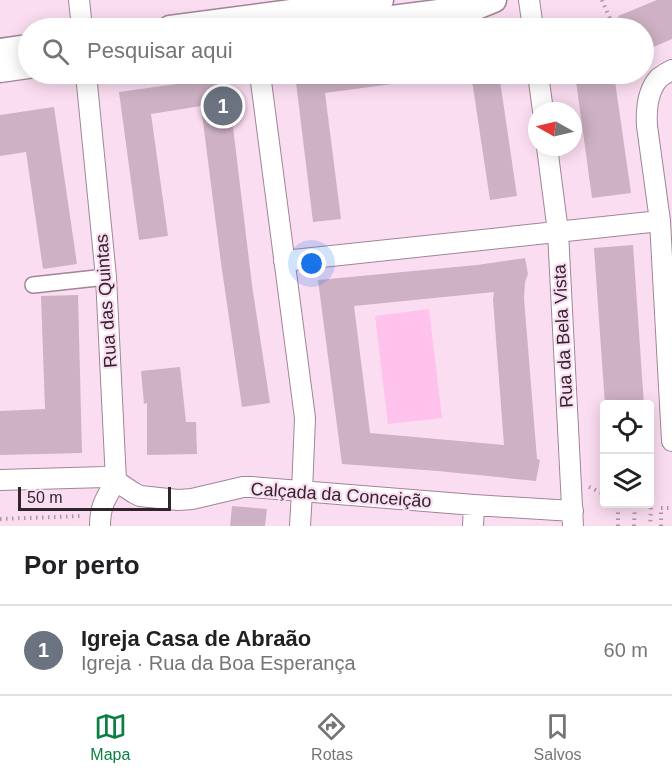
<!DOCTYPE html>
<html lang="pt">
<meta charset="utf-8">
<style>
body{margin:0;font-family:Helvetica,sans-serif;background:#f6f6f6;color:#202124}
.controls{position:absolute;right:18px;bottom:18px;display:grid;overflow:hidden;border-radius:6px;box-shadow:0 3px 15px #0003}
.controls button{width:54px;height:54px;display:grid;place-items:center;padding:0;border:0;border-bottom:2px solid #e0e0e0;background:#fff;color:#202124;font:30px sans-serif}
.compass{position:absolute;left:528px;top:102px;width:54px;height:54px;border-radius:50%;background:#fff;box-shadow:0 3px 15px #0003;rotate:278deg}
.scale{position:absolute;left:18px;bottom:15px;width:153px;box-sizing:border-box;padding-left:6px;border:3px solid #30252d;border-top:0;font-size:16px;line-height:21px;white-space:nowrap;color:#30252d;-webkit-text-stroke:4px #fbddf1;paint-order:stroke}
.you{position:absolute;left:312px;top:264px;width:21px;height:21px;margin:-15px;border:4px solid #fff;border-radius:50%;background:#1a73e8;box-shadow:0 0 0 9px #1a73e833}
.badge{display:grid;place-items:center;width:39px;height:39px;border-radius:50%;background:#0b8043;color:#fff;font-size:20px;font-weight:700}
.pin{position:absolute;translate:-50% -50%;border:3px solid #fff;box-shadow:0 2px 6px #0006}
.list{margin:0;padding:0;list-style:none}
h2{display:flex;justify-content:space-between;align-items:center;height:78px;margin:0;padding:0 24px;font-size:26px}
h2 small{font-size:20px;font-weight:400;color:#757577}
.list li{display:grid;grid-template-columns:39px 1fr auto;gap:18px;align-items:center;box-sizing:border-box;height:90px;padding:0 24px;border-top:2px solid #e0e0e0}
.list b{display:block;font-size:22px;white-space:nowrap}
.list p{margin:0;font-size:20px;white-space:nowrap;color:#757577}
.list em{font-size:20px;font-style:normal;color:#757577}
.icon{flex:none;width:33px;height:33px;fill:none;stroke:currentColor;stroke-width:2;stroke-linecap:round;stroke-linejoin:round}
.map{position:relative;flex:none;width:672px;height:526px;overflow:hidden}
.search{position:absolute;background:#fff;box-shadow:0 3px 15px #0003;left:18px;right:18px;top:18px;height:66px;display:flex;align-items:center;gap:15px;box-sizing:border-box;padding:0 21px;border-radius:33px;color:#757577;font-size:22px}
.sheet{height:168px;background:#fff}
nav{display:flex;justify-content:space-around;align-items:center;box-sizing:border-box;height:84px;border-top:2px solid #e0e0e0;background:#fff;font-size:16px;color:#757577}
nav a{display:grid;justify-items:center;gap:3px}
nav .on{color:#0b8043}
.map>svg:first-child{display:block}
.park{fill:#fec2ec}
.building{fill:#ceb1c4;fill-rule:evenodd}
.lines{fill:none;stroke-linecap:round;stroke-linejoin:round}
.pedestrian-casing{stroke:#a08597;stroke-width:18}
.minor-casing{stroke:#a08597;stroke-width:22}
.tertiary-casing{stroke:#a08597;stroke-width:27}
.path{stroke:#ad96a6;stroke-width:4;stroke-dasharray:1.5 4.5;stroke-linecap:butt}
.pedestrian{stroke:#fff;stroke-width:15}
.minor{stroke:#fff;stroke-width:20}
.tertiary{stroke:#fff;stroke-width:24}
.labels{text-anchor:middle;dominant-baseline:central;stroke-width:4.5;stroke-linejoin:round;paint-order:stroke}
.street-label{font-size:18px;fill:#30252d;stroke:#fbddf1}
</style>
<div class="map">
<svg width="672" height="526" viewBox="0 0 672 526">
<rect width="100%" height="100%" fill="#fbddf1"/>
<!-- park -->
<path class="park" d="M429 309 442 418 388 424 375 316Z"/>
<!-- building -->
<path class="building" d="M657 0H672V39L644 51V28H623L618 16Z
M295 74H391L392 84 325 93 341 219 313 222Z
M471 74H499L517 196 490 200Z
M575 74H614L631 193 592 198Z
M227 77 252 285 270 403 242 407 221 263 201 106 151 114 168 236 139 240 119 92Z
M54 107 77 264 43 269 26 152 0 156V115Z
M633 245 644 405H605L594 248Z
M525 258 528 274 525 282 524 298 537 459 540 460 536 481 438 471 342 464 318 280 477 265ZM494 292 493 300 504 445 370 433 354 306Z
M78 295 82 453 0 455V411L45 409 41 296Z
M180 367 186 422H196L197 454 147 455V403L144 404 141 371Z
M232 506 267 509 265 526H230Z"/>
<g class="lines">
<!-- pedestrian casing -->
<g class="pedestrian-casing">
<path id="pedestrian" d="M33 285 106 277"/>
</g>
<!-- minor casing -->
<g class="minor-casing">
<path id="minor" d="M79 0 82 28
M529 0 533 28
M672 70C668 72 663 75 659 78 648 90 646 110 647 126L660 221 672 441
M86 74 106 277 116 481C106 498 100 505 100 526
M260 74 305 418 302 492 300 526
M538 74 543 111
M547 147 558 232 573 526
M284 261 660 221
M0 480 105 477 116 481 134 493 140 496 178 500 192 499 243 487H251L474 505 573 511
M473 526 474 505"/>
</g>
<!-- tertiary casing -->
<g class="tertiary-casing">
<path id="tertiary" d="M170 28 381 0
M314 28 477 7 494 0
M0 51 28 47
M0 70 28 66"/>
</g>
<!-- path -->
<path class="path" d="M602 0 614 28
M589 487 604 494
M650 496 651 511 650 526
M0 519 81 516
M618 526V503
M634 526 635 503
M661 526V508H672"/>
<!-- pedestrian -->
<use href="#pedestrian" class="pedestrian"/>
<!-- minor -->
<use href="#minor" class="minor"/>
<!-- tertiary -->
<use href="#tertiary" class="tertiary"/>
</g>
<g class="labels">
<!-- street labels -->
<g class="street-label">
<text transform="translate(106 301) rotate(-94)">Rua das Quintas</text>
<text transform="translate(563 336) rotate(-93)">Rua da Bela Vista</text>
<text transform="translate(341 495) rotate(4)">Calçada da Conceição</text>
</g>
</g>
</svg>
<div class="controls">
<button><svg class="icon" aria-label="locate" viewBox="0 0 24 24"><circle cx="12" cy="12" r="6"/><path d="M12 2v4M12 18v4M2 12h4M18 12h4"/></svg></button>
<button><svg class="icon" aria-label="layers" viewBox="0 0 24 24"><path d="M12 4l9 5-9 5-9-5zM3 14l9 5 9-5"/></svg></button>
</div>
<svg class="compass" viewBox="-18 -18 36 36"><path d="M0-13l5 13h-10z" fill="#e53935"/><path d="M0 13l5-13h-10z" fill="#757577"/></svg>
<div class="scale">50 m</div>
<div class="you"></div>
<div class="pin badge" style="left:223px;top:106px;background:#6b7280">1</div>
<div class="search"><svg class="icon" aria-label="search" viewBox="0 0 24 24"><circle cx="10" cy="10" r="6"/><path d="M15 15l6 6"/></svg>Pesquisar aqui</div>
</div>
<section class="sheet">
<h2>Por perto<small></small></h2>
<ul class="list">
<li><span class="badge" style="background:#6b7280">1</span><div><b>Igreja Casa de Abraão</b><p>Igreja · Rua da Boa Esperança</p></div><em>60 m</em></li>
</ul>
</section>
<nav>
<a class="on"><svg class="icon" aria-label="map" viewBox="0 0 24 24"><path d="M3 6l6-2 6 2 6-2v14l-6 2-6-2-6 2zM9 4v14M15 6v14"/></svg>Mapa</a>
<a><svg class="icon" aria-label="directions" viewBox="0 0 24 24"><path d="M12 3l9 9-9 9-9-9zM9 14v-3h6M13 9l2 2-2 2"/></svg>Rotas</a>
<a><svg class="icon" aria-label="saved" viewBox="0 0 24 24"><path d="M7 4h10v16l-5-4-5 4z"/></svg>Salvos</a>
</nav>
